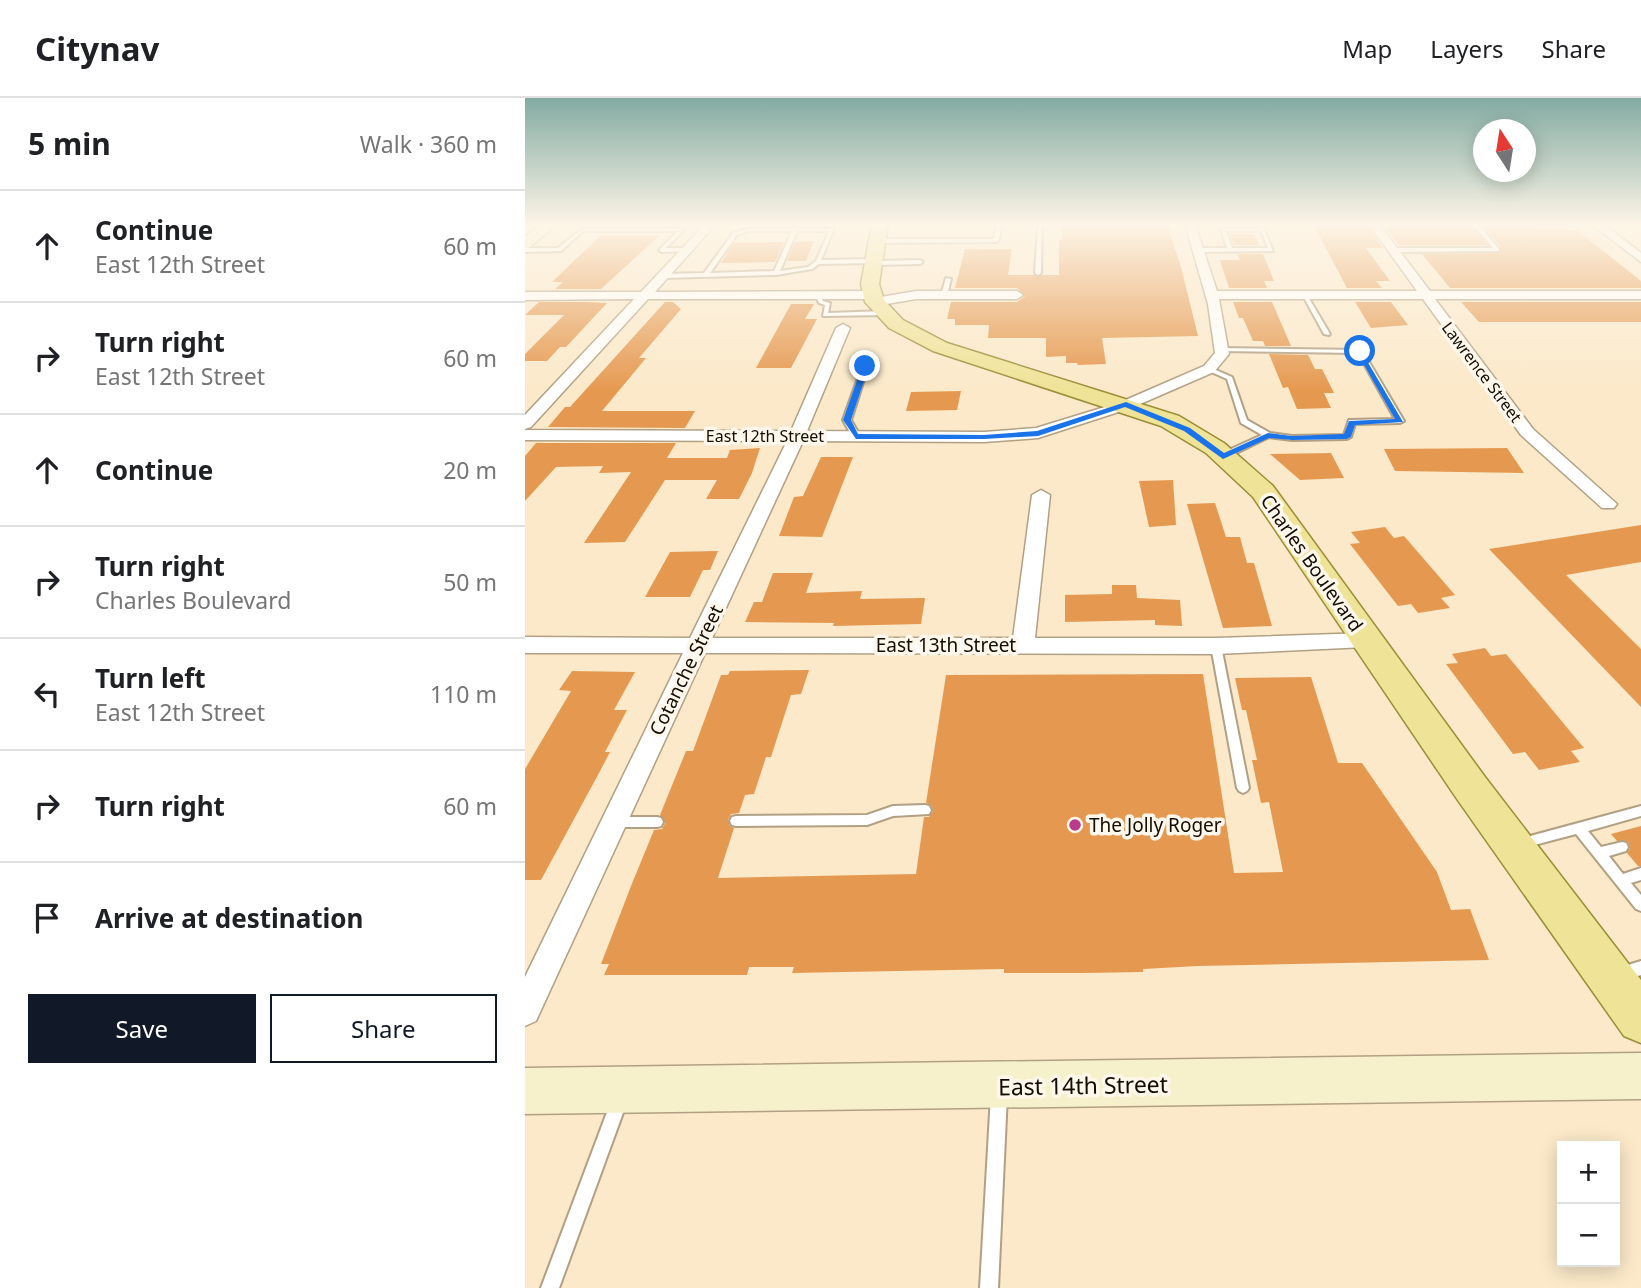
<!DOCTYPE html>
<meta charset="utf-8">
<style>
body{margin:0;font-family:"Noto Sans",sans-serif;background:#f6f6f6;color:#202124}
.controls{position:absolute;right:21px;bottom:21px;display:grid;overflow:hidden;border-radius:0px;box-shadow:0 4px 18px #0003}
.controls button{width:63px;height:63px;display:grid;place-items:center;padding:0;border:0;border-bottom:2px solid #e0e0e0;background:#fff;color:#202124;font:35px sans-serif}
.compass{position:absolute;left:948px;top:21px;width:63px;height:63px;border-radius:50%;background:#fff;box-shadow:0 4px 18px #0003;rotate:348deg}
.stop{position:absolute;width:21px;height:21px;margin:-16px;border:5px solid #1a73e8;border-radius:50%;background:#fff}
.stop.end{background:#1a73e8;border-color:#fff;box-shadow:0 2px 7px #0008}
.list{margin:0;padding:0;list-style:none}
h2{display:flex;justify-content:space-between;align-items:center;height:91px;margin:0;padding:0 28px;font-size:30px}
h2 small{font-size:23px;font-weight:400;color:#757577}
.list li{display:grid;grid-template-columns:46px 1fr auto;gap:21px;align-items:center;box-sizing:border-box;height:112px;padding:0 28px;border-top:2px solid #e0e0e0}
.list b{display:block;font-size:26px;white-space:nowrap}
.list p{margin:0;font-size:23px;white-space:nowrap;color:#757577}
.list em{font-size:23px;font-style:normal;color:#757577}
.actions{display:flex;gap:14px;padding:21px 28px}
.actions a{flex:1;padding:16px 0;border:2px solid #111827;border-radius:0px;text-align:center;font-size:24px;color:#111827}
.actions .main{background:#111827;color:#fff}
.icon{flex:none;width:38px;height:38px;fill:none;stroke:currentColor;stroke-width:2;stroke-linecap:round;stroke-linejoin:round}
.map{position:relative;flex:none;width:1116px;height:1190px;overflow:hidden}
header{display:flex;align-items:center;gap:42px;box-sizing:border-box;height:98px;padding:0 35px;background:#fff;border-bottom:2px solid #e0e0e0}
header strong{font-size:33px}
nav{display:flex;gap:38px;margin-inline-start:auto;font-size:24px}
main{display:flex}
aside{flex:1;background:#fff}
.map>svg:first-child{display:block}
.built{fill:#f4deb8}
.building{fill:#e59950}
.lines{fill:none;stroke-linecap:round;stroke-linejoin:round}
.lane-casing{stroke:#b1a083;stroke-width:4}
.street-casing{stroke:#b1a083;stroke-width:3}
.secondary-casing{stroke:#b1a083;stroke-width:3}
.primary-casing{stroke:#9b8c36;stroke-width:3}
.lane{fill:#fff;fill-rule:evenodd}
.street{fill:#fff;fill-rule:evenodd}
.secondary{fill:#f7f1cb;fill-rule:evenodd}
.primary{fill:#efe397;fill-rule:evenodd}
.route{fill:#1a73e8}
.poi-dot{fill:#ba3b89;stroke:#fff7eb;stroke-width:2.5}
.labels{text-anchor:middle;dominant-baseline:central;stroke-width:7;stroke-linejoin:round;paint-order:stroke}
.far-street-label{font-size:16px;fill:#120c03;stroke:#fff7eb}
.street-label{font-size:19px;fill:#120c03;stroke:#fff7eb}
.poi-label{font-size:19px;fill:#120c03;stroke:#fff7eb;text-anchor:start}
.near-street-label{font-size:23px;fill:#120c03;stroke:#fff7eb}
</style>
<header>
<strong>Citynav</strong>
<nav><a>Map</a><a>Layers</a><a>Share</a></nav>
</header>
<main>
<aside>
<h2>5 min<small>Walk · 360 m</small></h2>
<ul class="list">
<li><svg class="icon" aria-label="ahead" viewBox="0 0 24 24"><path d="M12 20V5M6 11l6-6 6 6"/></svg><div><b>Continue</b><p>East 12th Street</p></div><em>60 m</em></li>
<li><svg class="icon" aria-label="right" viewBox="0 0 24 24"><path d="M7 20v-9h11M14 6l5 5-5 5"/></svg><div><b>Turn right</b><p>East 12th Street</p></div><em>60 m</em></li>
<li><svg class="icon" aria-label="ahead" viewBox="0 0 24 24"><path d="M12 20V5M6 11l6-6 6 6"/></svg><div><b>Continue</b></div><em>20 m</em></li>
<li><svg class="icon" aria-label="right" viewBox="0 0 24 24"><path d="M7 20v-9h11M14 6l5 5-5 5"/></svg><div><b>Turn right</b><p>Charles Boulevard</p></div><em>50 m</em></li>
<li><svg class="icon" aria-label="left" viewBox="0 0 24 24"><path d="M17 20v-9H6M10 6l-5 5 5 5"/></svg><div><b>Turn left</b><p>East 12th Street</p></div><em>110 m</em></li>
<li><svg class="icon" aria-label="right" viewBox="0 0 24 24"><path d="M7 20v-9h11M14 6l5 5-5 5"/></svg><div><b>Turn right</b></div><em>60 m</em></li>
<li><svg class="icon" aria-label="arrive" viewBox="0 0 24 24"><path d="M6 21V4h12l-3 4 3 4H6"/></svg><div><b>Arrive at destination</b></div></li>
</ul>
<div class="actions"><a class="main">Save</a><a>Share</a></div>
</aside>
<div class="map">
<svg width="1116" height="1190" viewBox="0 0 1116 1190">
<rect width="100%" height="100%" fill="#fbe9c9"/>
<!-- built -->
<path class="built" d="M900 126 1056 127 1064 130 1091 151 991 150 1007 166 932 157H888L878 143 913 142Z"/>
<!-- building -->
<path class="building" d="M789 128H843L858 150H841L865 183H851L857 190H822Z
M859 128H946L962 147H874Z
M958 128 1052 132 1116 183V190H925L897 156 976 155V149Z
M537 129H643L656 169 673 238 577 240 581 266 553 267 552 265H541V258L521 259V240H463L464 227H430V221H422L426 204H492L500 198 492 190H430L440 151H487L483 177H534V142H537Z
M705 136H729L734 147H709Z
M75 138H134L76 191H30L38 184H27Z
M289 143 281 163H262L270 144Z
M259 144 250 164 196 165 209 145Z
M712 156H738L749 183H739L742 190H704L695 162H715Z
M14 204H62L82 205 41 249H35L22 263H0V256L39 217H0Z
M140 204H148L156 211 114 260H121L77 313H170L160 330 23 329 40 309H45Z
M708 204H747L766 248H740L738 243H728L718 220H714Z
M830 204H866L883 227 846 230Z
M936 204H1116V224H954Z
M266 206H289L280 221H292L266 270H231Z
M744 256 783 257 790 271H797L809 295H799L806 310 772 311 763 289 758 290Z
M436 293 432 312 381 313 386 294Z
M11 345H151L142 360H202L205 352 235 350 227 375 214 401H181L192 382H140L100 444 59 445 106 374 74 375 78 368 31 369 0 403V358Z
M982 350 999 375 870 373 859 351Z
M806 355 819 380 775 382 745 356Z
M296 359H328L297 439 254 438 269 399 278 398Z
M648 382 651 427 624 429 614 383Z
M690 405 701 439H715L722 465H729L747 528 698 530 662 406Z
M1116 427V464L1041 477 1116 551V609L964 451Z
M860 429 869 440 879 438 930 497 916 500 925 510 893 515 886 506 873 508 825 446 835 445 826 434Z
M193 453 185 472H178L165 499H120L145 454Z
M248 475H288L281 495 337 493 335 501 400 500 396 526 308 528 309 525 220 524 229 504H237Z
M587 487H611L612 500 655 502 657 528 630 527V522L540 524V497L587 496Z
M960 550 966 558 981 556 1059 650 1046 653 1055 664 1014 672 1000 654 988 656 921 566 933 565 927 556Z
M284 572 276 596 266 597 246 659H241L229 696 220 697 214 715 206 716 203 722 205 728 209 730 193 780 391 776 399 719H404L408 713 406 707 401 705 421 577 678 576 709 775 758 774 744 704 736 705 727 662H732L721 612H717L710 580 786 579 813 665H837L912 774 926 812 945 811 964 862 673 868 618 871V874L558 875H479V871L267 875 269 869H224L222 877H79L84 866H76L106 788 129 732 137 731 140 725 135 717 161 653H168L196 577H203L205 573Z
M47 573 110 574 89 612H102L80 654H85L74 675 16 782H0V671L46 593 34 592Z
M1116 728V768H1113L1102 755 1105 750 1103 744 1092 743 1086 736Z"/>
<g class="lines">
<!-- lane casing -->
<g class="lane-casing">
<path id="lane" d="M472 126H476L474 142 471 144 352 145 349 143 352 141H469Z
M513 126H517L516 175 513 177 510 175Z
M733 126H737L748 153 673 154 670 152 673 150H702L696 131H734ZM701 133H736L743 150H707Z
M947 126H952L974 151V153L867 154 864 152 867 150H968Z
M269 129 273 131H309L296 162 349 161 351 163 395 162 398 164 395 166 348 167 346 165 294 166 287 171 251 177 138 180 135 178 138 176 179 175 208 135 223 131H268ZM223 133H267L249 173 185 175 212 137ZM272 133H304L291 163 283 169 255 173Z
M157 130 159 132 141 150H163L165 153 137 154 134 152 153 133H58L36 153 0 154V150H33L57 131Z
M421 180 426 181 422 197 419 199 416 197Z
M290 196H294L298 203 305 205 303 215 360 213 363 215 360 217 298 218 300 207 294 205Z
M777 196 782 197 805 236 804 237 799 236Z
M694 250 837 252 879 323 875 325 830 326 826 339 822 341 767 342 744 339 701 360H695V356L737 337 716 325 702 281 682 272 681 271 684 269 707 279 722 322 745 335 767 338 819 337 824 322 870 321 833 255 696 253 693 251Z
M340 267 343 269 326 322 335 338 331 340H328L318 322 337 269Z
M691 545 696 548 724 690 722 693 718 695 714 693 712 690 686 548Z
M400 707 404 708 406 712 404 716 368 718 342 727 211 728 207 727 205 723 207 719 211 718 342 717 368 708Z
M1116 708V718L1063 733 1076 749 1097 744 1101 745 1103 749 1101 753 1084 758 1098 776 1116 770V782L1106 785 1116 797V813L1111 811 1051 736 994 751 990 750 988 746 990 742 994 741Z
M91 719H132L136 720 138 724 136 728 132 729H91L87 728 85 724 87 720Z
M1116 863V877L1095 883 1090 881 1088 876 1090 871Z
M474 989 479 992 482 997 473 1190H455L466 997 469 992Z
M95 993 100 996 103 1001 34 1190H16L87 1001 90 996Z"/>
</g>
<!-- street casing -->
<g class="street-casing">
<path id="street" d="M180 126H191L130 194 347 193 353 197 347 201H123L6 329 0 331V317L109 201 0 202V194H116Z
M660 126H670L692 193H892L844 126H854L905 193H1116V201H910L1008 331 1092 406 1089 410H1077L996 337 898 201H694L704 256 689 274 606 310 513 340 459 344 278 343 187 540H488L507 397 516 392 525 397 510 540H691L841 535 849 537 852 542 849 547 841 549 691 556 180 555 11 923 0 928V879L158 555H0V539L165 540 262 343 0 342V332L266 333 311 230 318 226 325 230 282 333 459 334 511 330 596 304 679 268 690 255 683 206Z
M1066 126H1078L1116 155V164Z
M391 193H492L498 197 492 201H391L350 208 344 204 350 200Z"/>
</g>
<!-- secondary casing -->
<g class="secondary-casing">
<path id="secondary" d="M16 126H32L5 149 0 151V139Z
M1116 955V1001L0 1016V970Z"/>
</g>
<!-- primary casing -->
<g class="primary-casing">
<path id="primary" d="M347 126H363L354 186 359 202 378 222 422 245 654 318 699 345 748 388 960 679 1116 882V945L1099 938 932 701 728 399 681 355 636 328 408 253 364 230 340 204 336 186Z"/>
</g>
<!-- lane -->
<use href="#lane" class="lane"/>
<!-- street -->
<use href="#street" class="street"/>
<!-- secondary -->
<use href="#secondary" class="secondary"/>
<!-- primary -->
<use href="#primary" class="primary"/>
</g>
<!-- sky -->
<linearGradient id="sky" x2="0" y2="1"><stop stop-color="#83aba2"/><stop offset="0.43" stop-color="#fdf5e7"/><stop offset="1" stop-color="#fdf5e7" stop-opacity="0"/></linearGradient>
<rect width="1116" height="293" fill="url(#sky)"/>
<!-- route -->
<path class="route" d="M835 251 878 324 830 327 826 339 822 341 767 342 744 340 698 361 659 333 600 309 513 338 459 341H331L318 322 337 268 340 266 344 268 326 322 333 336 459 337 512 333 601 304 665 330 699 355 743 335 767 338 819 336 824 323 870 321 831 253Z"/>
<!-- markers -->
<circle class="poi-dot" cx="550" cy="727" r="7"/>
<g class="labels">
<!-- far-street labels -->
<g class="far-street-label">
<text transform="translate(957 274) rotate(53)">Lawrence Street</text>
<text x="240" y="338">East 12th Street</text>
</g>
<!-- street labels -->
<g class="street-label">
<text transform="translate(787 465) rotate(55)">Charles Boulevard</text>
<text x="421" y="547">East 13th Street</text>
<text transform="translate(161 572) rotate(-64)">Cotanche Street</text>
</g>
<!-- poi labels -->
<g class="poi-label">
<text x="564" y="727">The Jolly Roger</text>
</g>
<!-- near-street labels -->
<g class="near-street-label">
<text transform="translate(558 987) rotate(-1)">East 14th Street</text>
</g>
</g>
</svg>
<div class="controls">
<button>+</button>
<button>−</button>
</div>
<svg class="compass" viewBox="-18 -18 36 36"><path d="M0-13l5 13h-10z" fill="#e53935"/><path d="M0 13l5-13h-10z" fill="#757577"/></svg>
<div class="stop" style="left:835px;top:253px"></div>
<div class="stop end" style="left:340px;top:268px"></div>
</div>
</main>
